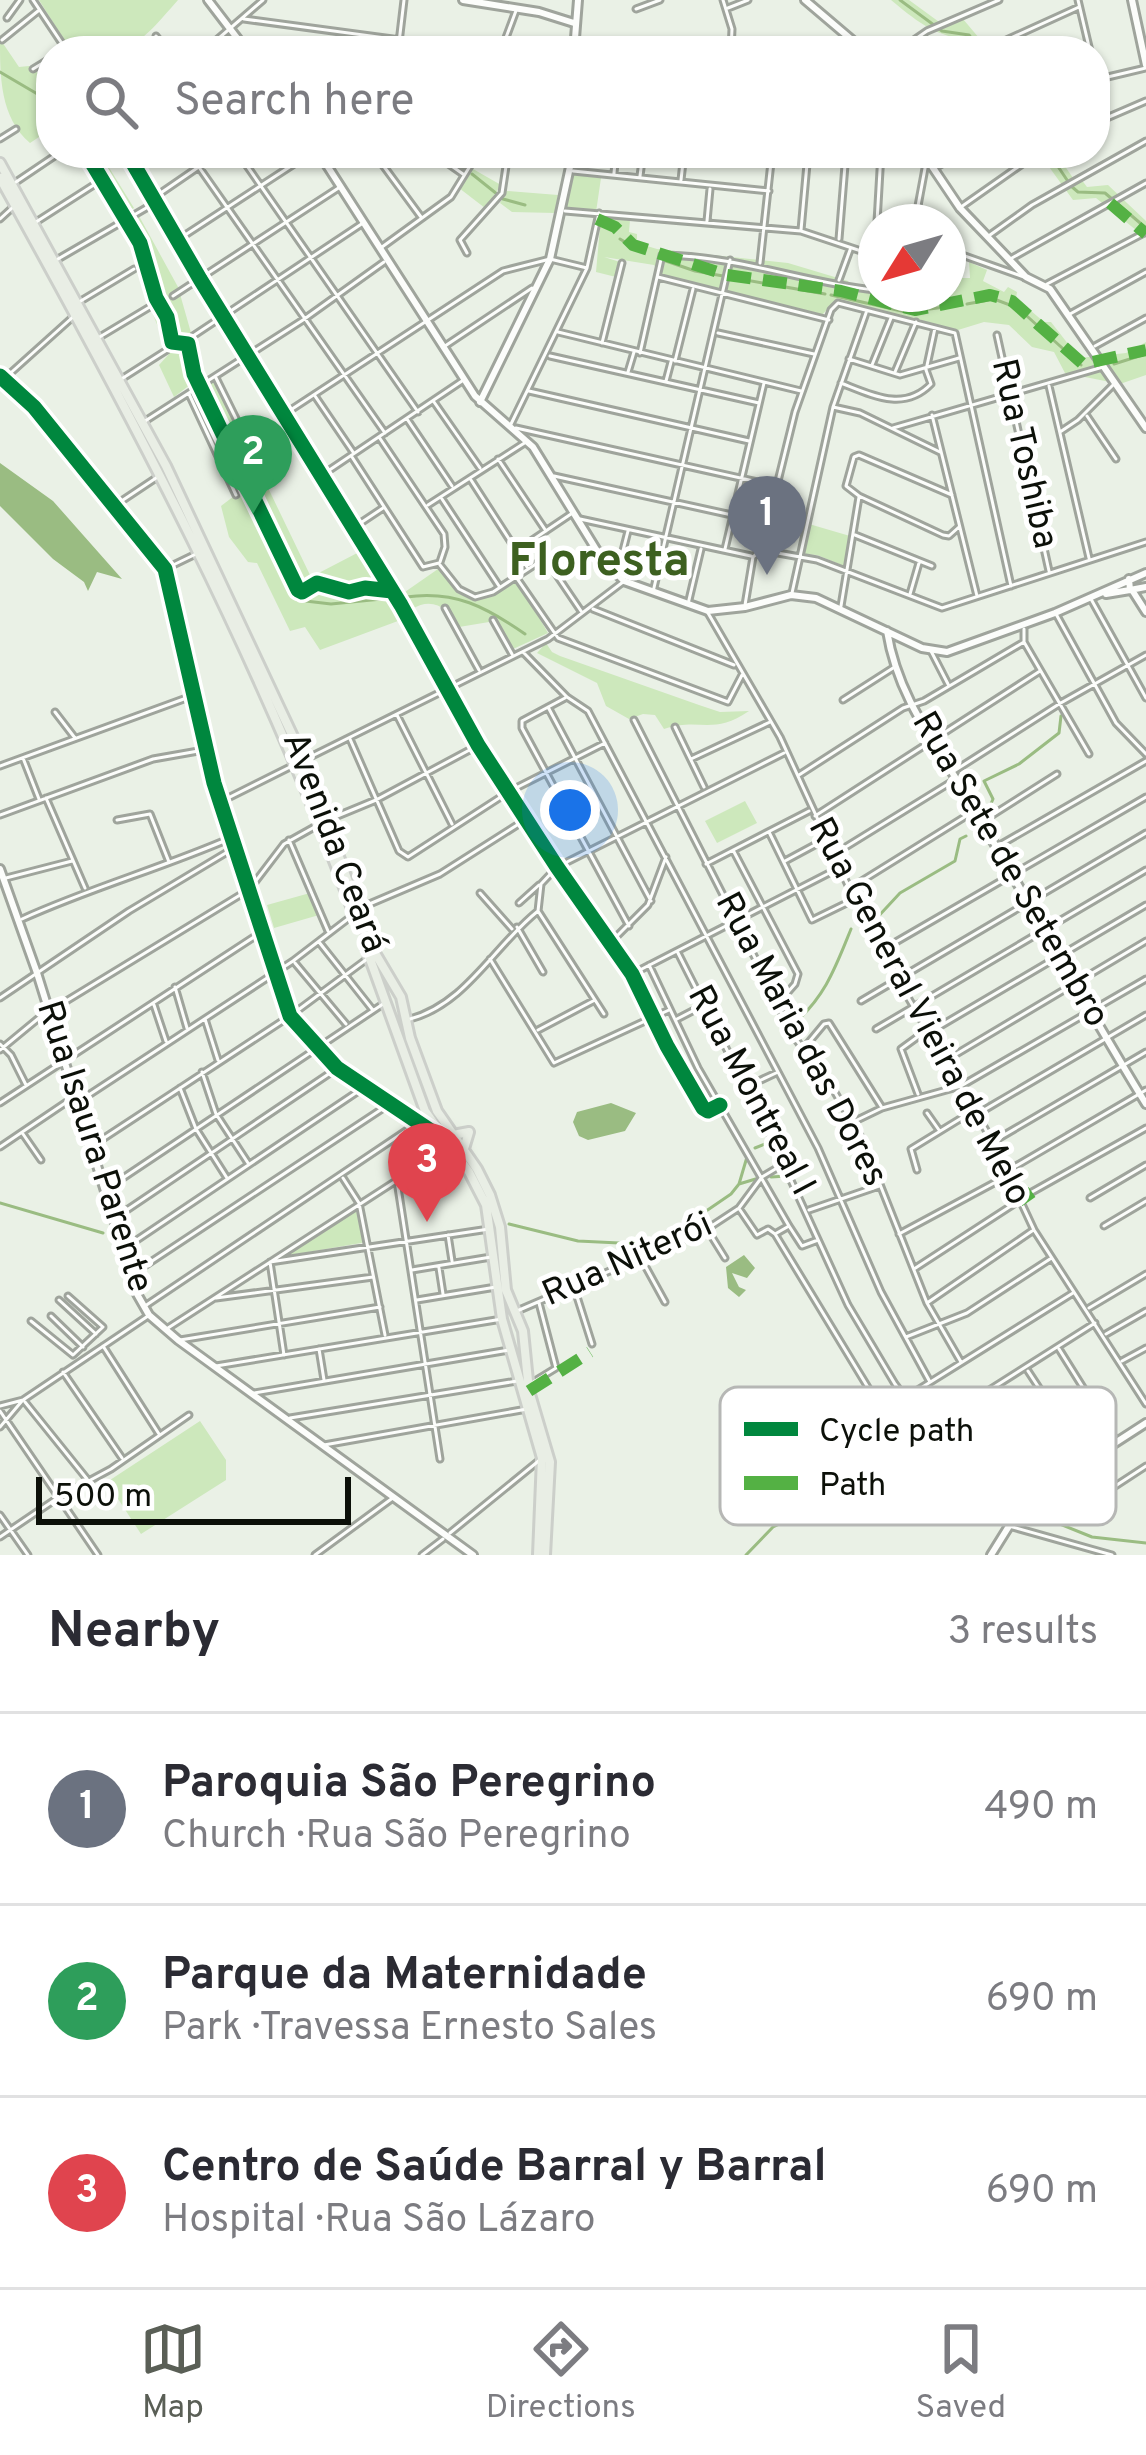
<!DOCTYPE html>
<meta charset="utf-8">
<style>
body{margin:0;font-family:Overpass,sans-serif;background:#f7f7f7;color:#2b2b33}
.compass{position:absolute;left:858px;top:204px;width:108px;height:108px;border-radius:50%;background:#fff;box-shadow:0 3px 9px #0004;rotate:233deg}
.scale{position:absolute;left:36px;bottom:30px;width:315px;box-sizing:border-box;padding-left:12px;border:6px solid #0c1009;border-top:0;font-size:33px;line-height:42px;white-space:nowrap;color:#0c1009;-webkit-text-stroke:9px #fff;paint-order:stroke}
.you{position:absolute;left:570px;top:810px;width:42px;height:42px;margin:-30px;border:9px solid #fff;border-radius:50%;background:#1a73e8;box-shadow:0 0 0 18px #1a73e833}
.badge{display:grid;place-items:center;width:78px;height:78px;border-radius:50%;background:#5a5f56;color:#fff;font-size:39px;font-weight:700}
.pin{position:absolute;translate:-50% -99px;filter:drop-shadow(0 3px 6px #0008)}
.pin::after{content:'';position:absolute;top:63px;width:42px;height:36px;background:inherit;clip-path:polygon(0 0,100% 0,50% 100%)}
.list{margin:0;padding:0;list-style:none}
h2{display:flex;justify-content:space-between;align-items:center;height:156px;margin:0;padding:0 48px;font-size:51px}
h2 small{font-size:39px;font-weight:400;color:#7c7c81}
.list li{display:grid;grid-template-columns:78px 1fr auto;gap:36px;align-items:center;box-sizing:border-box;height:192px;padding:0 48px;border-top:3px solid #e1e1e2}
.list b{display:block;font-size:45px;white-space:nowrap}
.list p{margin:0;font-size:39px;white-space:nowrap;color:#7c7c81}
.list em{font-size:39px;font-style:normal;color:#7c7c81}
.icon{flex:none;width:66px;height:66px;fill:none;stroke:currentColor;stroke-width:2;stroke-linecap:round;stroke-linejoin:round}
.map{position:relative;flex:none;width:1146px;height:1555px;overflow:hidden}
.search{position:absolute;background:#fff;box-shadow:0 3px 9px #0004;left:36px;right:36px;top:36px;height:132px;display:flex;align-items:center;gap:30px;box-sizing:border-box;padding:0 42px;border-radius:48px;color:#7c7c81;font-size:45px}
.sheet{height:732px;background:#fff}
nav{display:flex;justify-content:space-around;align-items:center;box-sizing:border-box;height:168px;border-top:3px solid #e1e1e2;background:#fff;font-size:33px;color:#7c7c81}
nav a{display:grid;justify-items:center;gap:6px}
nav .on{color:#5a5f56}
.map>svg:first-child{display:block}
.green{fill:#cde8bc}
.water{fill:#9abc82}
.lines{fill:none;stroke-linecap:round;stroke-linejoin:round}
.stream{stroke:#9abc82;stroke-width:3}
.street-casing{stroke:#9fa49c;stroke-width:9}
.secondary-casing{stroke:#9fa49c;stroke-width:12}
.primary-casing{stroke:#cccfca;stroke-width:14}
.street{stroke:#fcfdfb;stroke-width:3}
.secondary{stroke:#fcfdfb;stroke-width:6}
.primary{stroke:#e9eee5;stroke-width:8}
.quiet{stroke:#54b144;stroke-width:12;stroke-dasharray:24 12;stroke-linecap:butt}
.cycleway-casing{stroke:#fff;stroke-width:22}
.cycleway{stroke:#00873e;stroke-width:15}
.labels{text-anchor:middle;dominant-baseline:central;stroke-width:10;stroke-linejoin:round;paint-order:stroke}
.street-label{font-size:36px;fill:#0c1009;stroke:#fff}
.district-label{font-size:48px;font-weight:bold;fill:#3d6020;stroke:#fff}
.key{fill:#fff;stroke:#b6b7b5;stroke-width:3}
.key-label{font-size:33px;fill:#0c1009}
</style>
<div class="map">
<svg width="1146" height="1555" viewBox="0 0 1146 1555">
<rect width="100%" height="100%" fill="#eaf1e6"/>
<!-- green -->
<path class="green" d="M39 0H178C135 49 135 51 71 51Z
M891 0H909L946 27 963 19 990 51H977L965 39C934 36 914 19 891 0Z
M0 39 19 67 29 66C54 82 51 101 51 129L30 143C0 117 0 77 0 39Z
M81 153H100L134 208 122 215Z
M1039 153H1056L1073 178 1081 179 1087 187 1108 185 1146 221V238L1096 198 1073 200Z
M473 169 501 185 485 208 459 188Z
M570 174 601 178 596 212 564 208Z
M507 191 558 195 555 213 512 212 500 203Z
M139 216 178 287 203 375 174 397 159 365 169 354 152 312 153 301 137 270 133 249 137 246 126 225Z
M601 216 630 220 629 232 637 234V243L657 249 788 263 848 281 853 289 876 287V294H916L927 299 948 294V288L955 291 961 278H970L969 262 987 270 983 281 1004 292 1008 287 1017 292 1016 298 1044 322H1051L1079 358 1126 353 1146 342V375L1120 384 1065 373 1054 352 1032 347 1009 325 984 322 958 330 835 301 822 315 661 276 654 265 604 257 620 262 616 277 596 272Z
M216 380 311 577 363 550 406 618 320 650 305 627 290 631 257 563 248 562 229 537 221 506 238 493 192 396Z
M809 524 850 536 844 566 817 555 802 554Z
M438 569C446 575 452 584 460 591 480 607 499 588 517 580L548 633 513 649 495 621 459 627C449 609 433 596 412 609L402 594Z
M546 643 552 652 560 656 699 705 720 712 749 711C713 736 699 717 664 729L655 715 643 714 629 719 606 706 597 683 537 653Z
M745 801 757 823 717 843 705 821Z
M310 893 319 915 274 928 267 905Z
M355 1208 367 1242 279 1257Z
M200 1421 226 1460V1480L141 1534 107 1482Z"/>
<!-- water -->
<path class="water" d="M0 463 53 501 122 579 97 572 88 591 84 582 53 559 0 506Z
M611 1103 636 1113 625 1131 588 1140 579 1136 573 1122 577 1112Z
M744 1255 755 1268 747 1278 732 1273 739 1287 746 1290 739 1297 728 1288 726 1267Z"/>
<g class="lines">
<!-- stream -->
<path class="stream" d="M900 0 942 31 969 35 980 50
M0 72 51 102
M96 153 130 208
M441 153 463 168
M1049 153 1071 186 1078 192 1105 193 1146 228
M472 174 497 194
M503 199 525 205
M136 219 173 316 192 380
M620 239 633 247
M663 260 695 271 825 294
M831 295 906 312 961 305
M967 304 994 299 1018 308 1081 365
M1114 364 1146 354
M198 393 297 600 331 604 392 598
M406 597C455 590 486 607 525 634
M987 813 993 799 984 781 1019 764 1059 733 1061 716
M874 921 900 893 955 861 960 839 966 836
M792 1025C825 998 836 966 851 929
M755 1148 770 1142
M771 1177 787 1176
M739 1184 759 1178
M0 1203 103 1233
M509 1224 578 1241 640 1244 693 1220 731 1194 739 1184 747 1157
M1030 1512 1092 1537 1146 1543
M746 1555 773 1527 802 1513 824 1517 836 1515 867 1499 922 1485 937 1476 966 1483 971 1480 1015 1498"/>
<!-- street casing -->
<g class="street-casing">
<path id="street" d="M33 0 67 51
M723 0 732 29 731 51
M1078 0 1090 51
M728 8 748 0
M636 9 660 0
M7 18 20 0
M244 19 430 44
M156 36 168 51
M2 40 38 11
M689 44 690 51
M204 51 263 0
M398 51 404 0
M501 51 517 8
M898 51 927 31 999 0
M982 51 1079 7
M33 69 51 58
M1095 80 1146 68
M1095 123 1146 101
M0 139 16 129
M127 153 200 279 401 605 478 745 557 867 632 974 667 1046 703 1108 708 1111 720 1105
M189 153 385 433
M238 153 418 412
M374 153 421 217
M433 153 463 174
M484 153 505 159
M531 156V153
M933 169 961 153
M573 171 769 191
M614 173 616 153
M640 176 643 153
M681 180 684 153
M16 182 59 153
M152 199 219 153
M961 207 1038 153
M565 211 801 231 876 256
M879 217 891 222
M0 219 12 208
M707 221 710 189
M36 222 100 181
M877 222 881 153
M915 222 926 163
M801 230 808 153
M990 235 1032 205 1146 141
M179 239 311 153
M839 239 846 153
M382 247 451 197 478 153
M948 250 1024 277
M874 252 876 230
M467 253 460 240 502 193 508 153
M1012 258 1146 183
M58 259 153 204
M760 263 772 153
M658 277 829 320
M839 280 850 250
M1047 284 1146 232
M173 296 340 187
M79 302 134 269
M1070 314 1146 272
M558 332 801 391
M718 333 814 354
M997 335 1049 571
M193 336 363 223
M98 338 153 305
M602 343 622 263
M445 346 532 288
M1095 346 1146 318
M640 353 662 255C739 256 805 283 875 290
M550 356 759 403
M849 359 900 375 959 358
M675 361 693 289
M872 365 891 318
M628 372 634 352
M895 372 916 322
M5 378 74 316
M123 378 167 350
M216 378 250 447
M666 381 671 362
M841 383C872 395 904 412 931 384L926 370 935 328
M1049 386 1089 558
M529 391 749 441
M189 394 236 495
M315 396 353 452
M434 402 480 468
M833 407 860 413 940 452
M286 413 503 271 550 259 587 268
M932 415 977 596
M1087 416 1116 459
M407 419 452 486
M142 423 303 320 384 262
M511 424 587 268 599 213
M516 428 776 486
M893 428 1103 367
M1060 432 1078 420 1114 384
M379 437 444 534 445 547 440 562
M352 457 423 567 439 563
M498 459 546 531
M322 475 462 381
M554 476 732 515
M471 480 527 567
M952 495 859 455 854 457 846 486 859 496 943 535 949 536 959 527
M442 499 499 586
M117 504 159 476
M428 505 526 442
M580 519 751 556
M356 526 383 508
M855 535 932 566
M533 540 581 611
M519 549 571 514
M725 549 764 383
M761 550 817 560 942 608 1146 542
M440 565 459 589 475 597 493 592 545 558
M169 567 198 553
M617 574 628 531
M516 577 558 638 728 702 742 675
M653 592 730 260
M792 593 833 407 866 313
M910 594 919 563
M1091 599 1146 698
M688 604 701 549
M745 605 753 557 761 550 795 412 831 310 838 303 955 333 1011 586
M841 606 859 497
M445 608 479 670
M593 609 734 665
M708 613 780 737 869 931 993 1142 1034 1230 1146 1404
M1056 614 1116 723 1146 754
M493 620 512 654
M1024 629V642L1089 754
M931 651 948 684
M523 652 567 697 588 711 818 1148 881 1292 930 1382
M565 698 522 721V728L629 926
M843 700 893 668
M548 707 651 901
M55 712 75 738
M397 715 452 824
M634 720 778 1003 786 1026 833 1089 862 1139 927 1303 961 1362
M675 727 704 787
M350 739 399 851 408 857 510 791 605 743
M23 758 39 799
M308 758 548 639 623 582
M691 759 770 722
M0 766 192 696
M954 771 1059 704 1146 655
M799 775 903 708 924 701 1024 642
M46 798 85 888
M222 801 294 765
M0 815 153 759 204 750
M815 816 1040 671
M330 819 376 800 477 746
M117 820 150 814 169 862
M983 821 1057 774
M769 832 812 920 853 900
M289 840 328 931
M998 846 1146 761
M733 850 798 974 795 984 780 1001
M836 853 956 779
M785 861 824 840
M706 864 809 811
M6 878 72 861
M252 886 284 844 318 825
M852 887 971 813
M480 893 512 929
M519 903 539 885
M360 908 440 874 525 820
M538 911 604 1014
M22 919C90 888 162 868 231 838
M517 927 543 972
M319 942 372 1009
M611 942 648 905 666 857
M882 950 1146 797
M677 951 772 1139 848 1305 895 1384 949 1456 1046 1483
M490 959 554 1063 669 1010
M295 963 346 1024
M649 965 698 1068 789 1226 802 1246 818 1240
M634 973 839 868
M175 987 187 1028
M0 998 129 911 234 848
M861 1001 1146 833
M154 1005 166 1041
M205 1019 218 1060
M410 1019C466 1004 494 946 538 911L541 884 557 867 784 753
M677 1019 704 1005
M876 1029 1146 870
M538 1030 593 1001
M930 1032 1146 905
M0 1044 11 1055 26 1085
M804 1048 824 1024 829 1023 881 1106
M0 1050 40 1017 245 892
M948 1059 1146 941
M202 1072 216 1114 248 1163
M748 1086 776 1073
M180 1088 196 1129 227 1178
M918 1094 901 1049 927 1030
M78 1102 293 961 353 915
M0 1103 260 933
M927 1113 939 1130
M979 1113 1146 1015
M853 1122 882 1108 961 1086 1146 979
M23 1134 41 1160
M994 1141 1146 1052
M92 1146 290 1016 367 959
M0 1147 74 1097
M917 1170 911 1149 973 1111
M1009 1170 1146 1090
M343 1178 359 1203 385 1335
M397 1181 440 1459
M105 1190 386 1002
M1032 1192 1146 1128
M1090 1198 1146 1165
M740 1210 757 1235 768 1229 775 1234 789 1226
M809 1210 879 1186
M115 1218 336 1069
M1104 1226 1146 1201
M707 1229 725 1258
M775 1234 906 1450 912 1453 934 1438
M899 1234 1007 1176
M448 1235 452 1261
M122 1250 363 1088
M643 1262 665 1302
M439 1268 443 1294
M914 1269 1017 1202
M412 1270 491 1257
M131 1275 388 1105
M573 1284 592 1344
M216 1298 373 1277
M59 1300 96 1334
M417 1300 496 1287
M927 1303 1032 1231
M145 1306 416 1124
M1089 1308 1146 1274
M517 1311 707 1229 739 1208 762 1177 782 1165
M51 1316 83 1347
M31 1321 73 1355 103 1327 68 1296
M168 1328 447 1148
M1106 1334 1146 1311
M906 1337 967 1313 1050 1259
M180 1340 380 1307
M103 1346 159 1434
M319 1349 324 1380
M1059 1349 1117 1442
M284 1355 270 1262 489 1229
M1122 1361 1146 1348
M216 1366 502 1319
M1028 1371 1085 1458
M63 1372 122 1458
M530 1384 556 1368 539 1303
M995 1389 1053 1481
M254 1393 509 1350
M908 1396 1073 1293
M25 1402 87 1479
M0 1406 23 1400 148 1316
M961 1409 997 1468
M0 1411 98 1555
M290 1418 517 1381
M0 1427 22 1401
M931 1427 1095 1323
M1029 1439 1060 1420
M324 1445 527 1409
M1055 1486 1100 1496 1146 1466
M0 1515 28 1555
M1009 1526 1112 1555
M450 1533 541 1459
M0 1537 59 1497 111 1469 189 1415
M315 1555 394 1497
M422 1555 443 1539"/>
</g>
<!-- secondary casing -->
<g class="secondary-casing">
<path id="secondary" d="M208 0 247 51
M463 0 539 12 574 23
M805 0 865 51
M1132 0 1146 65
M574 51 578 0
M319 153 475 396 533 447 602 559 624 581 708 611 745 607 791 595 816 598 922 648 947 652 1055 613 1146 573
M923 153 960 208 1026 277 1050 289 1146 428
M0 376 34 407 165 569 214 783 290 1016 337 1068 443 1139
M480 402 550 259 573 153
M1129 579 1130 590 1146 587
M1132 590 1146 612
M1106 594 1130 590
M887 631C898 701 941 750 975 810 1032 908 1087 1008 1146 1104
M0 869 37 973 137 1294 149 1315 178 1340 473 1555
M991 1555 1019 1510 1033 1496 1146 1423"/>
</g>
<!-- primary casing -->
<g class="primary-casing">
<path id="primary" d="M0 163 166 466 304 760 372 948 401 997 410 1038 437 1111 477 1169 490 1195 500 1227 506 1290 523 1331 529 1391 550 1462 545 1555
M0 178C133 417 260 657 354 914
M365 945 425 1111 469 1172 486 1205 502 1319 542 1458 538 1555
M453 1135 469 1132 463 1152"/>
</g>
<!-- street -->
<use href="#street" class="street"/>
<!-- secondary -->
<use href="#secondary" class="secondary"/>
<!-- primary -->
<use href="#primary" class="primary"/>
<!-- quiet -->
<path class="quiet" d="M1110 203 1146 234
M597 219 615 227 633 245 727 275 841 291 915 310 990 295 1012 301 1083 364 1146 350
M1019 1201 1032 1192
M529 1391 590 1352"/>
<!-- cycleway casing -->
<g class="cycleway-casing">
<path id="cycleway" d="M86 153 140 243 156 298 167 317 172 342 188 344 194 374 298 590 302 592 317 583 349 592 365 588 392 591
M127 153 200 279 401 605 478 745 557 867 632 974 667 1046 703 1108 708 1111 720 1105
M0 376 34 407 165 569 214 783 290 1016 337 1068 443 1139"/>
</g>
<!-- cycleway -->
<use href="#cycleway" class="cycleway"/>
</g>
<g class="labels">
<!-- street labels -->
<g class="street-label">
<text transform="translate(1023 454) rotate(77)">Rua Toshiba</text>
<text transform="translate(333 843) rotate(69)">Avenida Ceará</text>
<text transform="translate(1009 870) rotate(60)">Rua Sete de Setembro</text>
<text transform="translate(918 1012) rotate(62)">Rua General Vieira de Melo</text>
<text transform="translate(800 1040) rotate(62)">Rua Maria das Dores</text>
<text transform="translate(750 1091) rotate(62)">Rua Montreal I</text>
<text transform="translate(93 1147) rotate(72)">Rua Isaura Parente</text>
<text transform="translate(628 1261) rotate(-24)">Rua Niterói</text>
</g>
<!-- district labels -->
<g class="district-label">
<text x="599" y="563">Floresta</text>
</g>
</g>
<!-- legend -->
<rect x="720" y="1387" width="396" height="138" rx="18" class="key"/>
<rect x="744" y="1422" width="54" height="14" fill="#00873e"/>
<rect x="744" y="1476" width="54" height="14" fill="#54b144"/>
<g class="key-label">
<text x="819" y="1441">Cycle path</text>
<text x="819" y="1495">Path</text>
</g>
</svg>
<svg class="compass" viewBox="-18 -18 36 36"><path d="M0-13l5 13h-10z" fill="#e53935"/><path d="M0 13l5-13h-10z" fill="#7c7c81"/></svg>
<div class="scale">500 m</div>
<div class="you"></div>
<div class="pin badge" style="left:767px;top:575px;background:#6b7280">1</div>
<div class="pin badge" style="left:253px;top:514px;background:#2e9e5b">2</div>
<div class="pin badge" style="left:427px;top:1222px;background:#e0444e">3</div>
<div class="search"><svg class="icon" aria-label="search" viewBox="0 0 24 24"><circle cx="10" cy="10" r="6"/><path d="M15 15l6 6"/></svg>Search here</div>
</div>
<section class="sheet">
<h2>Nearby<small>3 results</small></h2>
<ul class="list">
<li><span class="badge" style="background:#6b7280">1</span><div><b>Paroquia São Peregrino</b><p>Church · Rua São Peregrino</p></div><em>490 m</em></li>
<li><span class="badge" style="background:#2e9e5b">2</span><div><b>Parque da Maternidade</b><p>Park · Travessa Ernesto Sales</p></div><em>690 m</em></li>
<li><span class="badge" style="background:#e0444e">3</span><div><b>Centro de Saúde Barral y Barral</b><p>Hospital · Rua São Lázaro</p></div><em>690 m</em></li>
</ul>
</section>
<nav>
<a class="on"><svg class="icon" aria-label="map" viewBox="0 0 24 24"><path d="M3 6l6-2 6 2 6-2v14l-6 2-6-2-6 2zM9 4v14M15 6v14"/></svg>Map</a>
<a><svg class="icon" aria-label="directions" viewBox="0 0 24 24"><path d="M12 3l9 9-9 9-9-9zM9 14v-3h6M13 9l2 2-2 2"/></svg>Directions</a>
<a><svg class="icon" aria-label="saved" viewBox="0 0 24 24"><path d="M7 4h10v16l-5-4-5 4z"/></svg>Saved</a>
</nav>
